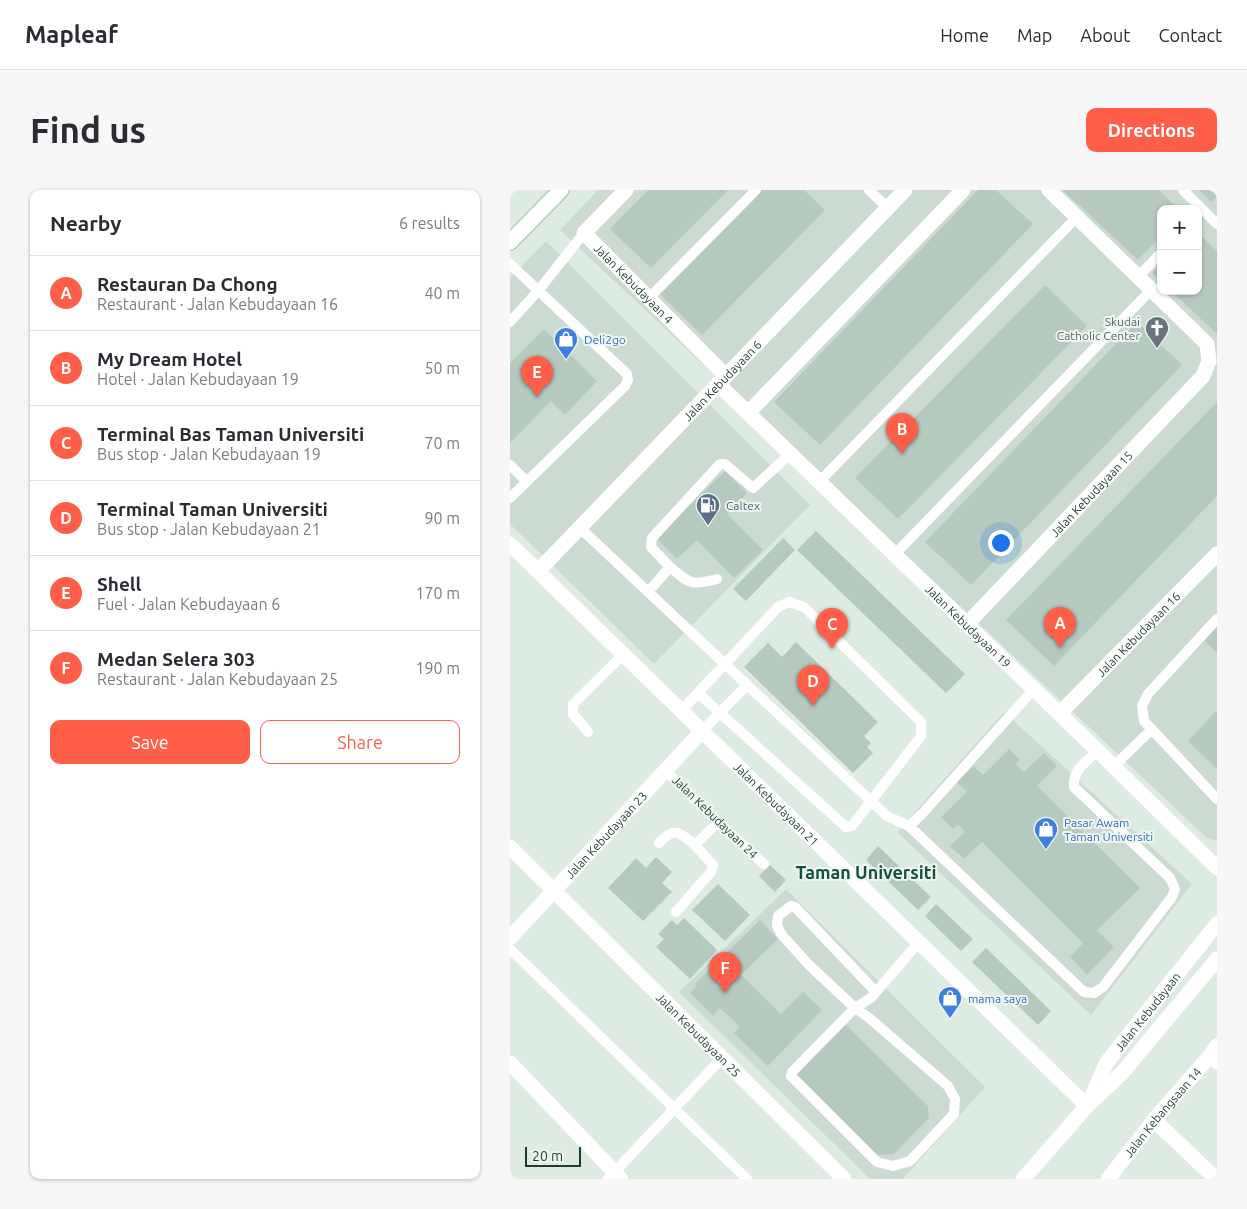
<!DOCTYPE html>
<meta charset="utf-8">
<style>
body{margin:0;font-family:Ubuntu,sans-serif;background:#f7f7f7;color:#2b2b33}
.controls{position:absolute;right:15px;top:15px;display:grid;overflow:hidden;border-radius:10px;box-shadow:0 1px 4px #0004}
.controls button{width:45px;height:45px;display:grid;place-items:center;padding:0;border:0;border-bottom:1px solid #e1e1e2;background:#fff;color:#2b2b33;font:25px sans-serif}
.scale{position:absolute;left:15px;bottom:12px;width:56px;box-sizing:border-box;padding-left:5px;border:2px solid #1d3c30;border-top:0;font-size:14px;line-height:18px;white-space:nowrap;color:#1d3c30;-webkit-text-stroke:4px #eef8f2;paint-order:stroke}
.you{position:absolute;left:490px;top:352px;width:18px;height:18px;margin:-12px;border:4px solid #fff;border-radius:50%;background:#1a73e8;box-shadow:0 0 0 8px #1a73e833}
.badge{display:grid;place-items:center;width:32px;height:32px;border-radius:50%;background:#ff5e48;color:#fff;font-size:16px;font-weight:700}
.pin{position:absolute;translate:-50% -41px;filter:drop-shadow(0 1px 2px #0008)}
.pin::after{content:'';position:absolute;top:26px;width:18px;height:15px;background:inherit;clip-path:polygon(0 0,100% 0,50% 100%)}
.list{margin:0;padding:0;list-style:none}
h2{display:flex;justify-content:space-between;align-items:center;height:65px;margin:0;padding:0 20px;font-size:21px}
h2 small{font-size:16px;font-weight:400;color:#7c7c81}
.list li{display:grid;grid-template-columns:32px 1fr auto;gap:15px;align-items:center;box-sizing:border-box;height:75px;padding:0 20px;border-top:1px solid #e1e1e2}
.list b{display:block;font-size:19px;white-space:nowrap}
.list p{margin:0;font-size:16px;white-space:nowrap;color:#7c7c81}
.list em{font-size:16px;font-style:normal;color:#7c7c81}
.actions{display:flex;gap:10px;padding:15px 20px}
.actions a{flex:1;padding:11px 0;border:1px solid #ff5e48;border-radius:10px;text-align:center;font-size:18px;color:#ff5e48}
.actions .main{background:#ff5e48;color:#fff}
.map{position:relative;flex:none;width:707px;height:989px;overflow:hidden;border-radius:10px}
header{display:flex;align-items:center;gap:30px;box-sizing:border-box;height:70px;padding:0 25px;background:#fff;border-bottom:1px solid #e1e1e2}
header strong{font-size:24px}
nav{display:flex;gap:28px;margin-inline-start:auto;font-size:18px}
.intro{display:flex;align-items:center;justify-content:space-between;box-sizing:border-box;height:120px;padding:0 30px}
h1{margin:0;font-size:35px}
.button{padding:12px 22px;border-radius:10px;background:#ff5e48;color:#fff;font-size:18px;font-weight:700}
main{display:flex;gap:30px;padding:0 30px}
aside{flex:1;background:#fff;border-radius:10px;box-shadow:0 1px 4px #0004}
.map>svg:first-child{display:block}
.built{fill:#ccdbd2;fill-rule:evenodd}
.building{fill:#b5c9bf}
.lines{fill:none;stroke-linecap:round;stroke-linejoin:round}
.secondary-casing{stroke:#afccbe;stroke-width:18}
.service{stroke:#fff;stroke-width:10}
.minor{stroke:#fff;stroke-width:15}
.tertiary{stroke:#fff;stroke-width:15}
.secondary{stroke:#fff;stroke-width:15}
.labels{text-anchor:middle;dominant-baseline:central;stroke-width:4;stroke-linejoin:round;paint-order:stroke}
.street-label{font-size:12px;fill:#1d3c30;stroke:#eef8f2}
.worship-label{font-size:12px;fill:#5b616d;stroke:#eef8f2;text-anchor:end}
.shop-label{font-size:12px;fill:#366cbe;stroke:#eef8f2;text-anchor:start}
.service-label{font-size:12px;fill:#4e5e75;stroke:#eef8f2;text-anchor:start}
.district-label{font-size:18px;font-weight:bold;fill:#17503b;stroke:#eef8f2}
</style>
<header>
<strong>Mapleaf</strong>
<nav><a>Home</a><a>Map</a><a>About</a><a>Contact</a></nav>
</header>
<div class="intro"><h1>Find us</h1><a class="button">Directions</a></div>
<main>
<aside>
<h2>Nearby<small>6 results</small></h2>
<ul class="list">
<li><span class="badge">A</span><div><b>Restauran Da Chong</b><p>Restaurant · Jalan Kebudayaan 16</p></div><em>40 m</em></li>
<li><span class="badge">B</span><div><b>My Dream Hotel</b><p>Hotel · Jalan Kebudayaan 19</p></div><em>50 m</em></li>
<li><span class="badge">C</span><div><b>Terminal Bas Taman Universiti</b><p>Bus stop · Jalan Kebudayaan 19</p></div><em>70 m</em></li>
<li><span class="badge">D</span><div><b>Terminal Taman Universiti</b><p>Bus stop · Jalan Kebudayaan 21</p></div><em>90 m</em></li>
<li><span class="badge">E</span><div><b>Shell</b><p>Fuel · Jalan Kebudayaan 6</p></div><em>170 m</em></li>
<li><span class="badge">F</span><div><b>Medan Selera 303</b><p>Restaurant · Jalan Kebudayaan 25</p></div><em>190 m</em></li>
</ul>
<div class="actions"><a class="main">Save</a><a>Share</a></div>
</aside>
<div class="map">
<svg width="707" height="989" viewBox="0 0 707 989">
<rect width="100%" height="100%" fill="#ddebe3"/>
<!-- built -->
<path class="built" d="M88 0H707V651L697 648 50 40ZM651 19H688V101H651Z
M36 51 300 315 144 474 0 334V88Z
M494 522 682 694 581 825 387 642Z
M276 699 475 897 393 989H360L169 802Z"/>
<!-- building -->
<path class="building" d="M138 0H218L141 78 100 39Z
M251 0H294L315 20 192 145 150 104Z
M468 0H486L523 34 310 255 264 212Z
M553 0H649L668 19H651V46L628 70Z
M689 0H707V6L701 12Z
M688 43 707 61V144L661 101H688Z
M651 73V91L642 83Z
M535 95 577 136 388 329 345 288Z
M627 132 672 175 461 395 415 352Z
M34 139 87 191 55 225 41 211 0 253V173Z
M707 212V306L544 476 496 430Z
M215 281 237 303 217 324 253 360 224 388 187 350 167 369 146 348Z
M306 341 455 484 436 503 287 360Z
M273 348 285 360 236 411 223 399Z
M707 431V463L691 447Z
M286 452 368 532 354 546 361 553 357 557 363 563 343 583 234 477 258 453 272 467Z
M707 520V579L678 551Z
M499 559 510 570 505 574 514 582 534 563 547 576 527 596 630 698 587 740 604 757 577 785 560 767 573 753 472 652 454 669 440 656 455 642 448 634 443 639 431 627 457 602 447 592 464 576 473 585Z
M368 656 421 707 408 720 356 670Z
M146 667 162 682 152 693 162 702 133 731 98 698 126 668 136 678Z
M260 675 276 690 265 702 249 686Z
M208 694 240 725 215 751 182 720Z
M426 714 463 749 451 761 415 726Z
M174 728 207 760 180 789 146 757 154 749 148 744 162 730 167 735Z
M250 730 268 749 231 785 271 824 293 802 312 820 258 876 224 843 230 837 210 818 203 826 180 803 187 796 185 794Z
M476 758 541 821 528 835 462 772Z
M335 834 418 916 419 928 384 964 367 965 286 884Z"/>
<g class="lines">
<!-- secondary casing -->
<g class="secondary-casing">
<path id="secondary" d="M0 52 51 0"/>
</g>
<!-- service -->
<path class="service" d="M359 0 378 18
M673 0 707 34
M0 74 117 184 118 190 115 196 0 308
M628 87 651 63
M139 108 246 0
M0 132 28 101 74 43
M0 275 16 291
M309 292 567 27
M70 338 361 611 377 626 399 636
M385 364 641 100
M160 377C180 394 181 396 207 389
M138 402 160 377 141 357 142 348 210 274H215L243 298 280 264
M707 429 638 504 632 516 634 531 707 609
M524 499 412 624 399 636 574 802 584 803 593 797 662 707 665 699 660 688 564 597C562 580 577 571 588 561
M171 521 268 417 279 412 294 417 411 532V546L342 636 336 637 188 503
M192 541 237 495
M78 542 63 524V514L113 465
M604 576 642 539
M155 580 208 632 254 674
M149 653C165 636 168 642 185 655
M166 722 201 682 203 675 185 655 208 632
M0 759 237 989
M366 802 285 717 281 716 268 726 267 736 272 745 299 775 345 818 282 882 281 886 367 972 383 976 400 971 444 924 445 909 438 896 358 827 345 818 362 807 366 802 409 752
M699 867 707 875
M98 989 211 869"/>
<!-- minor -->
<g class="minor">
<path id="s1" d="M116 0 74 43 216 186"/>
<path id="s2" d="M208 194 588 561 707 678"/>
<path d="M238 223 453 0"/>
<path id="s3" d="M28 381 395 0"/>
<path id="s4" d="M457 434 693 186 699 171 697 154 539 0"/>
<path id="s5" d="M550 523 707 364"/>
<path id="s6" d="M0 657 334 989"/>
<path id="s7" d="M0 748 192 541"/>
<path d="M0 873 111 989"/>
<path d="M644 930 706 989"/>
<path id="s8" d="M598 989 644 930 699 867 707 856"/>
</g>
<!-- tertiary -->
<g class="tertiary">
<path id="s9" d="M0 354 577 916"/>
<path id="s10" d="M581 908 597 872 707 734"/>
<path d="M513 989 577 916 612 883 707 769"/>
</g>
<!-- secondary -->
<use href="#secondary" class="secondary"/>
</g>
<!-- icons -->
<defs>
<g id="church-pin" transform="scale(1.25)"><path d="M0 17L-7.5 6A9.5 9.5 0 1 1 7.5 6Z" fill="#6b7280" stroke="#eef8f2"/><path d="M-1.2-6h2.4v3.5h3.3v2.4h-3.3V6h-2.4V-.1h-3.3v-2.4h3.3Z" fill="#fff"/></g>
<g id="shop-pin" transform="scale(1.25)"><path d="M0 17L-7.5 6A9.5 9.5 0 1 1 7.5 6Z" fill="#3f7fe0" stroke="#eef8f2"/><path d="M-5-2.5h2.3a2.7 3.5 0 0 1 5.4 0H5L5.5 6h-11ZM-1.5-2.5h3a1.5 2.3 0 0 0-3 0Z" fill="#fff"/></g>
<g id="fuel-pin" transform="scale(1.25)"><path d="M0 17L-7.5 6A9.5 9.5 0 1 1 7.5 6Z" fill="#5c6f8a" stroke="#eef8f2"/><path d="M-5.5-6h7V0h2V4h1.3V-2.5L3-4.5l.8-.8L6-3V5H2.5V1h-1V6h-7ZM-4.2-4.7v3.2H.2V-4.7Z" fill="#fff"/></g>
</defs>
<g fill-rule="evenodd">
<use href="#church-pin" x="647" y="138"/>
<use href="#shop-pin" x="56" y="149"/>
<use href="#fuel-pin" x="198" y="315"/>
<use href="#shop-pin" x="536" y="639"/>
<use href="#shop-pin" x="440" y="808"/>
</g>
<g class="labels">
<!-- street labels -->
<g class="street-label">
<text stroke="none"><textPath href="#s1" startOffset="131">Jalan Kebudayaan 4</textPath></text>
<text stroke="none"><textPath href="#s3" startOffset="265">Jalan Kebudayaan 6</textPath></text>
<text stroke="none"><textPath href="#s4" startOffset="180">Jalan Kebudayaan 15</textPath></text>
<text stroke="none"><textPath href="#s2" startOffset="348">Jalan Kebudayaan 19</textPath></text>
<text stroke="none"><textPath href="#s5" startOffset="111">Jalan Kebudayaan 16</textPath></text>
<text stroke="none"><textPath href="#s9" startOffset="372">Jalan Kebudayaan 21</textPath></text>
<text transform="translate(205 627) rotate(44)">Jalan Kebudayaan 24</text>
<text stroke="none"><textPath href="#s7" startOffset="141">Jalan Kebudayaan 23</textPath></text>
<text stroke="none"><textPath href="#s10" startOffset="104">Jalan Kebudayaan</textPath></text>
<text stroke="none"><textPath href="#s6" startOffset="266">Jalan Kebudayaan 25</textPath></text>
<text stroke="none"><textPath href="#s8" startOffset="86">Jalan Kebangsaan 14</textPath></text>
</g>
<!-- worship labels -->
<g class="worship-label">
<text x="630" y="131">Skudai<tspan x="630" dy="14">Catholic Center</tspan></text>
</g>
<!-- shop labels -->
<g class="shop-label">
<text x="74" y="149">Deli2go</text>
<text x="554" y="632">Pasar Awam<tspan x="554" dy="14">Taman Universiti</tspan></text>
<text x="458" y="808">mama saya</text>
</g>
<!-- service labels -->
<g class="service-label">
<text x="216" y="315">Caltex</text>
</g>
<!-- district labels -->
<g class="district-label">
<text x="356" y="682">Taman Universiti</text>
</g>
</g>
</svg>
<div class="controls">
<button>+</button>
<button>−</button>
</div>
<div class="scale">20 m</div>
<div class="you"></div>
<div class="pin badge" style="left:550px;top:458px">A</div>
<div class="pin badge" style="left:392px;top:264px">B</div>
<div class="pin badge" style="left:322px;top:459px">C</div>
<div class="pin badge" style="left:303px;top:516px">D</div>
<div class="pin badge" style="left:27px;top:207px">E</div>
<div class="pin badge" style="left:215px;top:803px">F</div>
</div>
</main>
